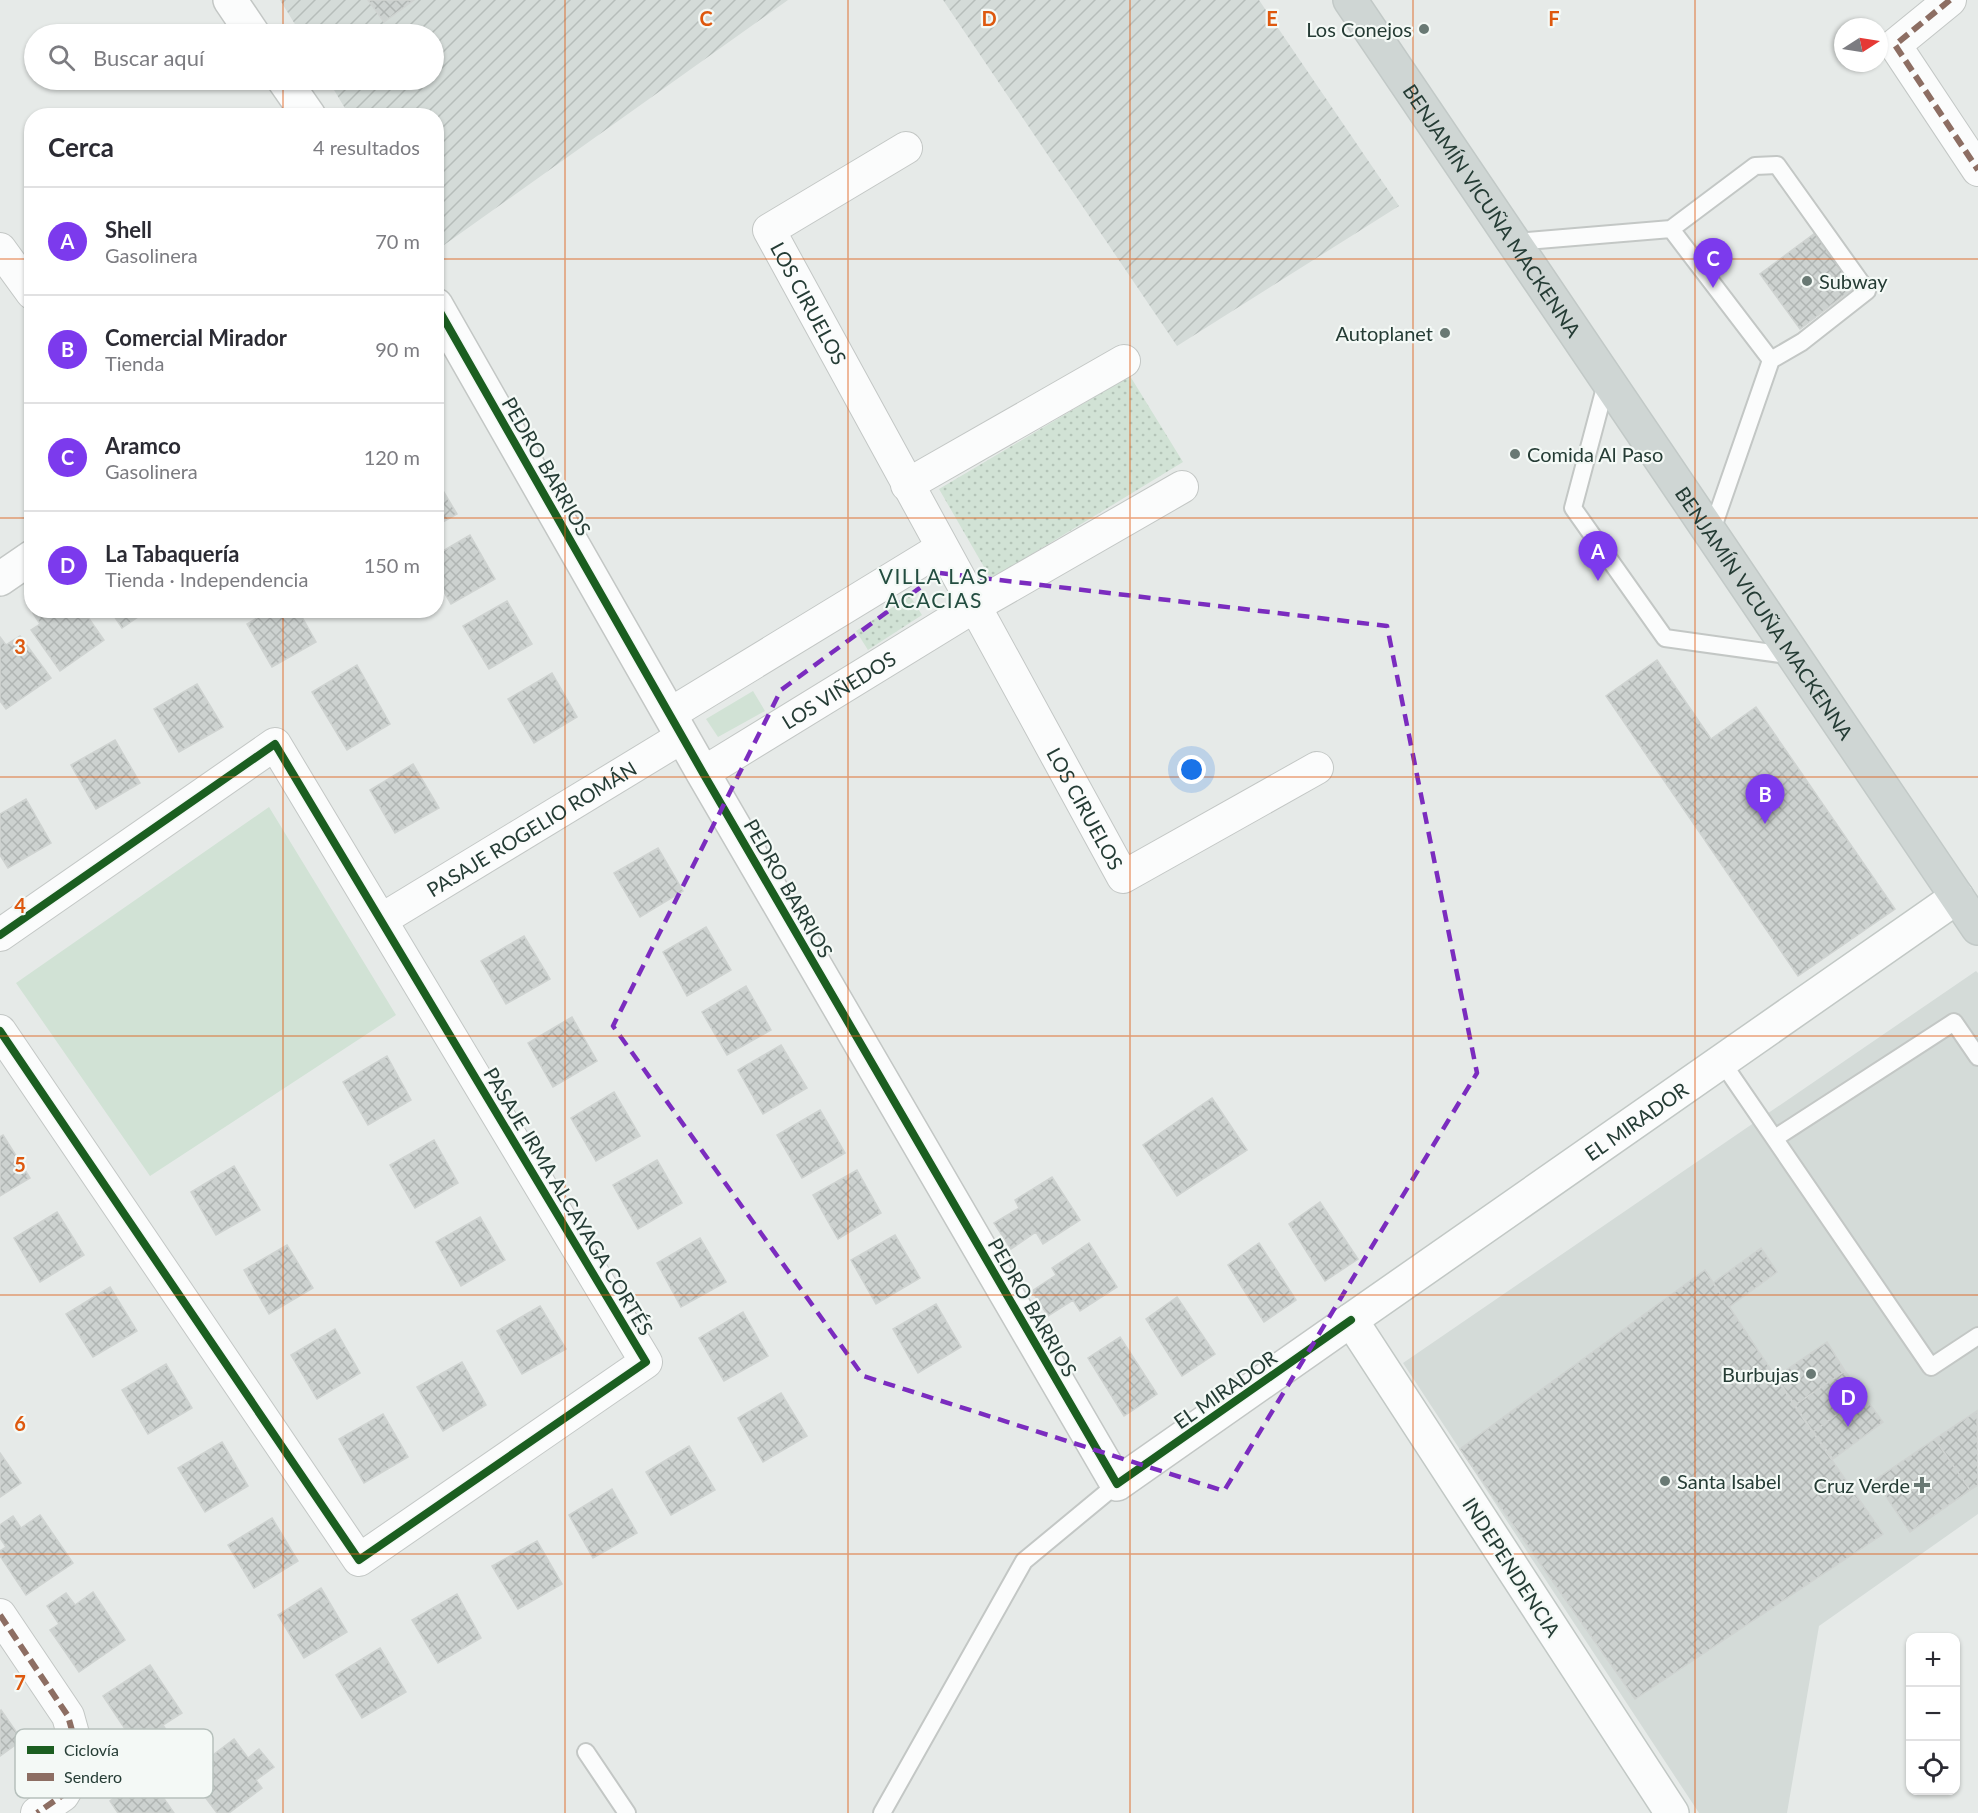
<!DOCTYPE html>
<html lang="es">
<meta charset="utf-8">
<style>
body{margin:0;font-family:Lato,sans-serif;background:#f2f2f3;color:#2b2b33}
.controls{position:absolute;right:18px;bottom:18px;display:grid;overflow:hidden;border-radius:12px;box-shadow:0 2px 4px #0004}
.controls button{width:54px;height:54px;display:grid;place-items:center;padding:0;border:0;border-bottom:2px solid #e1e1e2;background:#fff;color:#2b2b33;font:30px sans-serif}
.compass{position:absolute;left:1834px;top:18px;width:54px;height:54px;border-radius:50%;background:#fff;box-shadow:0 2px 4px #0004;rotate:78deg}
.you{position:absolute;left:1192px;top:770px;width:21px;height:21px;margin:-15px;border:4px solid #fff;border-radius:50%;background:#1a73e8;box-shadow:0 0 0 9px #1a73e833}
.badge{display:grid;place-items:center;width:39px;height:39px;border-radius:50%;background:#7c3aed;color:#fff;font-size:20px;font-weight:700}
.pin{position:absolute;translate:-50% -50px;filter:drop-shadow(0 2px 3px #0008)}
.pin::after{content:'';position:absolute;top:32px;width:21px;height:18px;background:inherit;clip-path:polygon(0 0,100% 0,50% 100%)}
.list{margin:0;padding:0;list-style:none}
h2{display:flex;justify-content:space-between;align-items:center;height:78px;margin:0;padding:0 24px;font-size:26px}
h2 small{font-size:20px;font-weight:400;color:#7c7c81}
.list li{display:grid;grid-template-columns:39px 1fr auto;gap:18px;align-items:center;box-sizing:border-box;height:108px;padding:0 24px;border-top:2px solid #e1e1e2}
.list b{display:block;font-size:22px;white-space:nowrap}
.list p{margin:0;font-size:20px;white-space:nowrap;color:#7c7c81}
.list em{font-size:20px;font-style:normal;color:#7c7c81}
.icon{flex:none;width:33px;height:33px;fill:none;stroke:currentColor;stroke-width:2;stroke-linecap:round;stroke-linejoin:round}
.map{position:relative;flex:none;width:1978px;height:1813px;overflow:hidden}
.search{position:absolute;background:#fff;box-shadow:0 2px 4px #0004;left:24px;top:24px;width:420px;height:66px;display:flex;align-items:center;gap:15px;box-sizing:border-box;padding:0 21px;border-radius:33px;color:#7c7c81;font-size:22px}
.panel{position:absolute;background:#fff;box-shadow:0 2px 4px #0004;left:24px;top:108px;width:420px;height:510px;border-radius:24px}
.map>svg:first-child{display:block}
.built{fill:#d4dbd8}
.industrial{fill:url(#industrial-furrows)}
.grass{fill:url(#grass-dots)}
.green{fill:#d1e2d5}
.building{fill:url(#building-cross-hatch);stroke:#cfd3d1;stroke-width:1.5}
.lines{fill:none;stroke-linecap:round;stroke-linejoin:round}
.service-casing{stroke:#c3c7c5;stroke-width:20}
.minor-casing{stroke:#c3c7c5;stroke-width:34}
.tertiary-casing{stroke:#c3c7c5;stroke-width:36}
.secondary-casing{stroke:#c2c8c5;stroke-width:36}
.primary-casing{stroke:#c2c9c7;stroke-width:36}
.service{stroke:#fbfcfc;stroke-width:16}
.minor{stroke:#fbfcfc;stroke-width:32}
.tertiary{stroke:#fbfcfc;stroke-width:33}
.secondary{stroke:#fbfcfc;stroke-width:33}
.primary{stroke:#cfd6d4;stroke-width:33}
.quiet{stroke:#8d6e63;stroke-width:6;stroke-dasharray:12 6;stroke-linecap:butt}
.cycleway-casing{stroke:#f4f9f6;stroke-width:11}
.cycleway{stroke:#1b5e20;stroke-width:8}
.marked{fill:none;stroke:#7b2cbf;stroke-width:4.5;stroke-dasharray:12 8;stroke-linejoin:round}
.grid{fill:none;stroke:#de580e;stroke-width:1.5;stroke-opacity:0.55}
.poi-dot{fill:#697974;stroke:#f4f9f6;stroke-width:2}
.labels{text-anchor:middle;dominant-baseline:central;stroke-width:4.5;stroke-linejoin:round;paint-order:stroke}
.poi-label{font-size:20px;fill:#253c35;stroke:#f4f9f6;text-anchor:end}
.street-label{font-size:20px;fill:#253c35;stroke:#f4f9f6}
.neighbourhood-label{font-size:21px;letter-spacing:1.5px;fill:#234d40;stroke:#f4f9f6}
.key{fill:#f4f9f6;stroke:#b6c0bc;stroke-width:1.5}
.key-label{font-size:16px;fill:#253c35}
.grid-label{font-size:20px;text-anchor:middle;font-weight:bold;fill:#de580e;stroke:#f4f9f6;stroke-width:4.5;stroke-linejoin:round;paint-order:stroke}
</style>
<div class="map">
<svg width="1978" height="1813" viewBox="0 0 1978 1813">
<defs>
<pattern id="industrial-furrows" width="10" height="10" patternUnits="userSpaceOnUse" patternTransform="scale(1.5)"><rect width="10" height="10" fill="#d4dbd8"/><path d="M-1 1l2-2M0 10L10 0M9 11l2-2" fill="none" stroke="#b6bdba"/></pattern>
<pattern id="grass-dots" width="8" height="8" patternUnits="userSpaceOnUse" patternTransform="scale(1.5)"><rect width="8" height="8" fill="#d1e2d5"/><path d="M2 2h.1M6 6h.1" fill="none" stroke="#b3c3b7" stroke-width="1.8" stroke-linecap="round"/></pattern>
<pattern id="building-cross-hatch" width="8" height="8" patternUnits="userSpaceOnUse" patternTransform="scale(1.5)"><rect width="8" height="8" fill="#cdd2d0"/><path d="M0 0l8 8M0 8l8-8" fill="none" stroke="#b0b5b3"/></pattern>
</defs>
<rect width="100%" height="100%" fill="#e6eae8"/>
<!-- built -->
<path class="built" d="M1976 971 1978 973V1514L1819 1626 1787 1813H1699L1403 1363Z"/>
<!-- industrial -->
<path class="industrial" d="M280 0H788L437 250 436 116 349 115 328 80H434V34H301Z
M943 0H1259L1399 206 1177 346Z"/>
<!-- grass -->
<path class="grass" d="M1130 376 1183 462 991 579 939 489Z
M910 596 922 615 868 650 856 631Z"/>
<!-- green -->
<path class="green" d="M753 691 765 711 718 737 706 719Z
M269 807 396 1015 150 1176 16 983Z"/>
<!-- building -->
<path class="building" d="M368 0H414L384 22Z
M1815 233 1855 287 1800 329 1760 274Z
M436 479 457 514 436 526Z
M470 535 495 579 451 604 436 578V555Z
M507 601 532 644 489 669 463 626Z
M36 610H83L104 640 60 671 31 630 40 624 33 613Z
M110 610H148L122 628Z
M270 610H298L316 642 272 667 247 624Z
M20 636 51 678 6 709 0 701V637L6 645Z
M1657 660 1711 739 1756 707 1895 909 1798 976 1606 696Z
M357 665 390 724 347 750 312 692Z
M552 673 577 717 534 743 508 699Z
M197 684 223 727 179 752 154 709Z
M115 740 140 783 96 809 71 765Z
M413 764 439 808 395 833 370 790Z
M26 799 51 843 8 868 0 855V814Z
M658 848 683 891 640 917 614 873Z
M706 927 731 970 687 996 663 952Z
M524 936 550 979 506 1004 481 961Z
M746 986 771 1030 727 1055 702 1012Z
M572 1017 597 1061 553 1087 528 1043Z
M781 1045 807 1088 763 1114 738 1070Z
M387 1056 411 1100 368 1125 343 1082Z
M614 1092 640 1136 596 1161 571 1118Z
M1212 1098 1247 1150 1177 1196 1143 1145Z
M820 1110 845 1153 802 1178 777 1135Z
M3 1135 30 1178 0 1196V1137Z
M434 1140 458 1183 415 1208 390 1165Z
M657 1160 682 1203 638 1229 613 1185Z
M234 1166 260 1210 216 1235 191 1192Z
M857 1170 881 1213 838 1239 813 1195Z
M1052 1177 1080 1220 1043 1244 1036 1232 1011 1249 994 1223 1019 1208 1015 1200Z
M1320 1202 1358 1259 1325 1281 1289 1224Z
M57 1212 84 1255 40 1282 14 1238Z
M480 1217 505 1260 461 1286 436 1242Z
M895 1235 920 1278 876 1304 851 1260Z
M700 1238 726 1282 681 1307 657 1263Z
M1089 1243 1117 1287 1080 1311 1073 1300 1048 1316 1032 1291 1056 1275 1052 1268Z
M1259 1243 1296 1300 1264 1322 1228 1265Z
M287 1245 313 1288 269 1314 244 1270Z
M1761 1248 1777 1272 1729 1307 1713 1283Z
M1705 1270 1796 1408 1883 1534 1635 1699 1460 1449Z
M110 1287 137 1331 93 1357 66 1314Z
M1177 1297 1215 1354 1182 1376 1146 1319Z
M936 1304 961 1347 918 1373 893 1329Z
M540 1306 566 1349 522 1374 497 1331Z
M743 1312 768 1356 724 1381 699 1338Z
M335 1329 360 1373 317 1399 291 1355Z
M1120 1337 1157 1394 1124 1416 1088 1358Z
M1827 1342 1845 1371 1795 1405 1776 1377Z
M462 1362 486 1405 443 1431 417 1387Z
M166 1364 192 1408 148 1434 122 1390Z
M1845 1371 1863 1395 1813 1432 1795 1405Z
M781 1393 807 1436 763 1462 738 1418Z
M1863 1395 1883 1422 1833 1459 1813 1432Z
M1977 1411 1978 1485 1970 1490 1935 1439Z
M383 1414 408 1457 364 1483 339 1439Z
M1935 1439 1970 1490 1910 1532 1875 1480Z
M222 1442 248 1486 205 1512 178 1468Z
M689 1446 715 1490 671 1515 646 1472Z
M0 1453 21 1483 0 1497Z
M612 1489 637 1533 593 1558 569 1515Z
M40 1515 73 1563 26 1595 0 1556V1551L6 1547 0 1538V1525L13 1516 21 1528Z
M272 1518 298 1561 254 1588 228 1545Z
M537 1541 562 1584 518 1609 492 1566Z
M321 1588 347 1632 304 1658 278 1615Z
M93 1592 125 1640 79 1672 50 1630 59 1624 47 1606 66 1593 75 1605Z
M457 1594 481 1638 438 1663 412 1620Z
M380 1648 406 1692 362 1718 336 1675Z
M150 1665 182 1713 163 1725 171 1738 152 1750 140 1732 131 1738 103 1696Z
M1 1710 22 1740 0 1756V1711Z
M234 1739 248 1758 259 1749 274 1767 256 1780 262 1788 229 1813H217L188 1774Z
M147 1774 174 1813H118L110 1801Z"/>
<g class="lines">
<!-- service casing -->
<g class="service-casing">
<path id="service" d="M1671 229 1755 166 1777 165 1867 291 1802 342 1771 360
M1514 242 1671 229 1771 360 1711 533
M1607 380 1573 508 1665 638 1794 656
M1722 1062 1931 1367 1978 1336
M1775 1138 1954 1022 1978 1057
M586 1752 627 1813
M882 1813 1024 1561 1117 1484"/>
</g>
<!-- minor casing -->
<g class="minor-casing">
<g id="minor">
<path d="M1950 0 1895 45 1978 170"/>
<path id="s1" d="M906 148 769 230 1123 877 1317 768"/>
<path d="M0 249 32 293"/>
<path d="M907 485 1124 361"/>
<path d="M670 714 942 548"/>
<path id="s2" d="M703 773 975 606 1182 487"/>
<path id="s3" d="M381 920 682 737"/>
<path d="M0 935 275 744 646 1362 359 1560 0 1031"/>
<path d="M0 1615 68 1716 78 1752 74 1776 63 1795 37 1813"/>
</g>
</g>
<!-- tertiary casing -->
<g class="tertiary-casing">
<path id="tertiary" d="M230 0 253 34
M284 80 309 116
M436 305 703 773 1117 1484 1351 1320
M0 579 32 557"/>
</g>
<!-- secondary casing -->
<g class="secondary-casing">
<g id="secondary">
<path id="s4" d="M1672 1813 1351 1320 1957 897"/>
</g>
</g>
<!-- primary casing -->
<g class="primary-casing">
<g id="primary">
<path id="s5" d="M1350 0 1978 928"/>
</g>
</g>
<!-- service -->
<use href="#service" class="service"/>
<!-- minor -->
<use href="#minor" class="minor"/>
<!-- tertiary -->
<use href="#tertiary" class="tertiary"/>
<!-- secondary -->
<use href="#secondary" class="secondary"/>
<!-- primary -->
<use href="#primary" class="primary"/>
<!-- quiet -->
<path class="quiet" d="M1950 0 1895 45 1978 170
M0 1615 68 1716 78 1752 74 1776 63 1795 37 1813"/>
<!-- cycleway casing -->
<g class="cycleway-casing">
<path id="cycleway" d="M436 305 703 773 1117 1484 1351 1320
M0 935 275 744 646 1362 359 1560 0 1031"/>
</g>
<!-- cycleway -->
<use href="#cycleway" class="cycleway"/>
</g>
<!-- marked area -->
<path class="marked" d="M940 573 1387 626 1477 1073 1224 1491 863 1376 613 1026 781 690Z"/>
<!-- grid -->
<path class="grid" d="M283 0V34M565 0V1813M848 0V1813M1130 0V1813M1413 0V1813M1695 0V1813M283 80V116M0 259H32M436 259H1978M0 518H32M436 518H1978M283 610V1813M0 777H1978M0 1036H1978M0 1295H1978M0 1554H1978"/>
<!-- markers -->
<g class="poi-dot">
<circle cx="1424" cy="29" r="6"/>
<circle cx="1807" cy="281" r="6"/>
<circle cx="1445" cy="333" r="6"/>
<circle cx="1515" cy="454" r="6"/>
<circle cx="1811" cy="1374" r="6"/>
<circle cx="1665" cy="1481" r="6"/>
<path d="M1919 1476h6v6h6v6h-6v6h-6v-6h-6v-6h6z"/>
</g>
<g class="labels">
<!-- poi labels -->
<g class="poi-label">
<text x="1412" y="29">Los Conejos</text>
<text x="1819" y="281" text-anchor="start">Subway</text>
<text x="1433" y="333">Autoplanet</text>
<text x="1527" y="454" text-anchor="start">Comida Al Paso</text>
<text x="1799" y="1374">Burbujas</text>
<text x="1677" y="1481" text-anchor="start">Santa Isabel</text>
<text x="1910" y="1485">Cruz Verde</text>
</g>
<!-- street labels -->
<g class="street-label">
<text stroke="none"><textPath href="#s5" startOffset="254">BENJAMÍN VICUÑA MACKENNA</textPath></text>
<text stroke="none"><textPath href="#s1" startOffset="243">LOS CIRUELOS</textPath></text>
<text transform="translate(547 466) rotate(60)">PEDRO BARRIOS</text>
<text stroke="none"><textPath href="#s5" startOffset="740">BENJAMÍN VICUÑA MACKENNA</textPath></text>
<text stroke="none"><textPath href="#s2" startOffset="159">LOS VIÑEDOS</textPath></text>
<text stroke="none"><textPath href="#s1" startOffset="819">LOS CIRUELOS</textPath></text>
<text stroke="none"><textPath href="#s3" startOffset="176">PASAJE ROGELIO ROMÁN</textPath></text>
<text transform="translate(789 888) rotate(60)">PEDRO BARRIOS</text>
<text stroke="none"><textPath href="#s4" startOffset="936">EL MIRADOR</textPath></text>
<text transform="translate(569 1201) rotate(59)">PASAJE IRMA ALCAYAGA CORTÉS</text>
<text transform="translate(1033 1307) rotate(60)">PEDRO BARRIOS</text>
<text transform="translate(1225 1389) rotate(-35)">EL MIRADOR</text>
<text transform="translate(1512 1567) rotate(57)">INDEPENDENCIA</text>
</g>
<!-- neighbourhood labels -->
<g class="neighbourhood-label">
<text x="934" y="575">VILLA LAS<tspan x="934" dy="24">ACACIAS</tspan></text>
</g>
</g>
<!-- legend -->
<rect x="15" y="1729" width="198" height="69" rx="9" class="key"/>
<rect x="27" y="1746" width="27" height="8" fill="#1b5e20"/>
<rect x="27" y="1773" width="27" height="8" fill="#8d6e63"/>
<g class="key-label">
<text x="64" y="1756">Ciclovía</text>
<text x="64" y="1783">Sendero</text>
</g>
<g class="grid-label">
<text x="706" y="26">C</text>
<text x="989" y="26">D</text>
<text x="1272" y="26">E</text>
<text x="1554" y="26">F</text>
<text x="20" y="654">3</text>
<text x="20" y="913">4</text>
<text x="20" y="1172">5</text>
<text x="20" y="1431">6</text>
<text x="20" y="1690">7</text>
</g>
</svg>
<div class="controls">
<button>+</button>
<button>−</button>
<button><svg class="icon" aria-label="locate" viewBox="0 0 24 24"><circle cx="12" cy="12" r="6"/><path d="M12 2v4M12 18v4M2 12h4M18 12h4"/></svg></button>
</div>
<svg class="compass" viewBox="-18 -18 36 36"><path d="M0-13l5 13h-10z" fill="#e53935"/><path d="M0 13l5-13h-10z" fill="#7c7c81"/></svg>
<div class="you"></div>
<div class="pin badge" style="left:1598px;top:581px">A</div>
<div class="pin badge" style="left:1765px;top:824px">B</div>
<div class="pin badge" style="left:1713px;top:288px">C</div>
<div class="pin badge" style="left:1848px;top:1427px">D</div>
<div class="search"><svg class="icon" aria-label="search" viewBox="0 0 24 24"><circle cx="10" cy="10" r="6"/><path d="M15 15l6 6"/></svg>Buscar aquí</div>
<section class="panel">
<h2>Cerca<small>4 resultados</small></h2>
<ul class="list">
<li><span class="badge">A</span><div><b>Shell</b><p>Gasolinera</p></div><em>70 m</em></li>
<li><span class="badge">B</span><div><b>Comercial Mirador</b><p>Tienda</p></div><em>90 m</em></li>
<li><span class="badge">C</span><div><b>Aramco</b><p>Gasolinera</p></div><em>120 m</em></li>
<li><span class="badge">D</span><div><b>La Tabaquería</b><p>Tienda · Independencia</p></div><em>150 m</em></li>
</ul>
</section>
</div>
